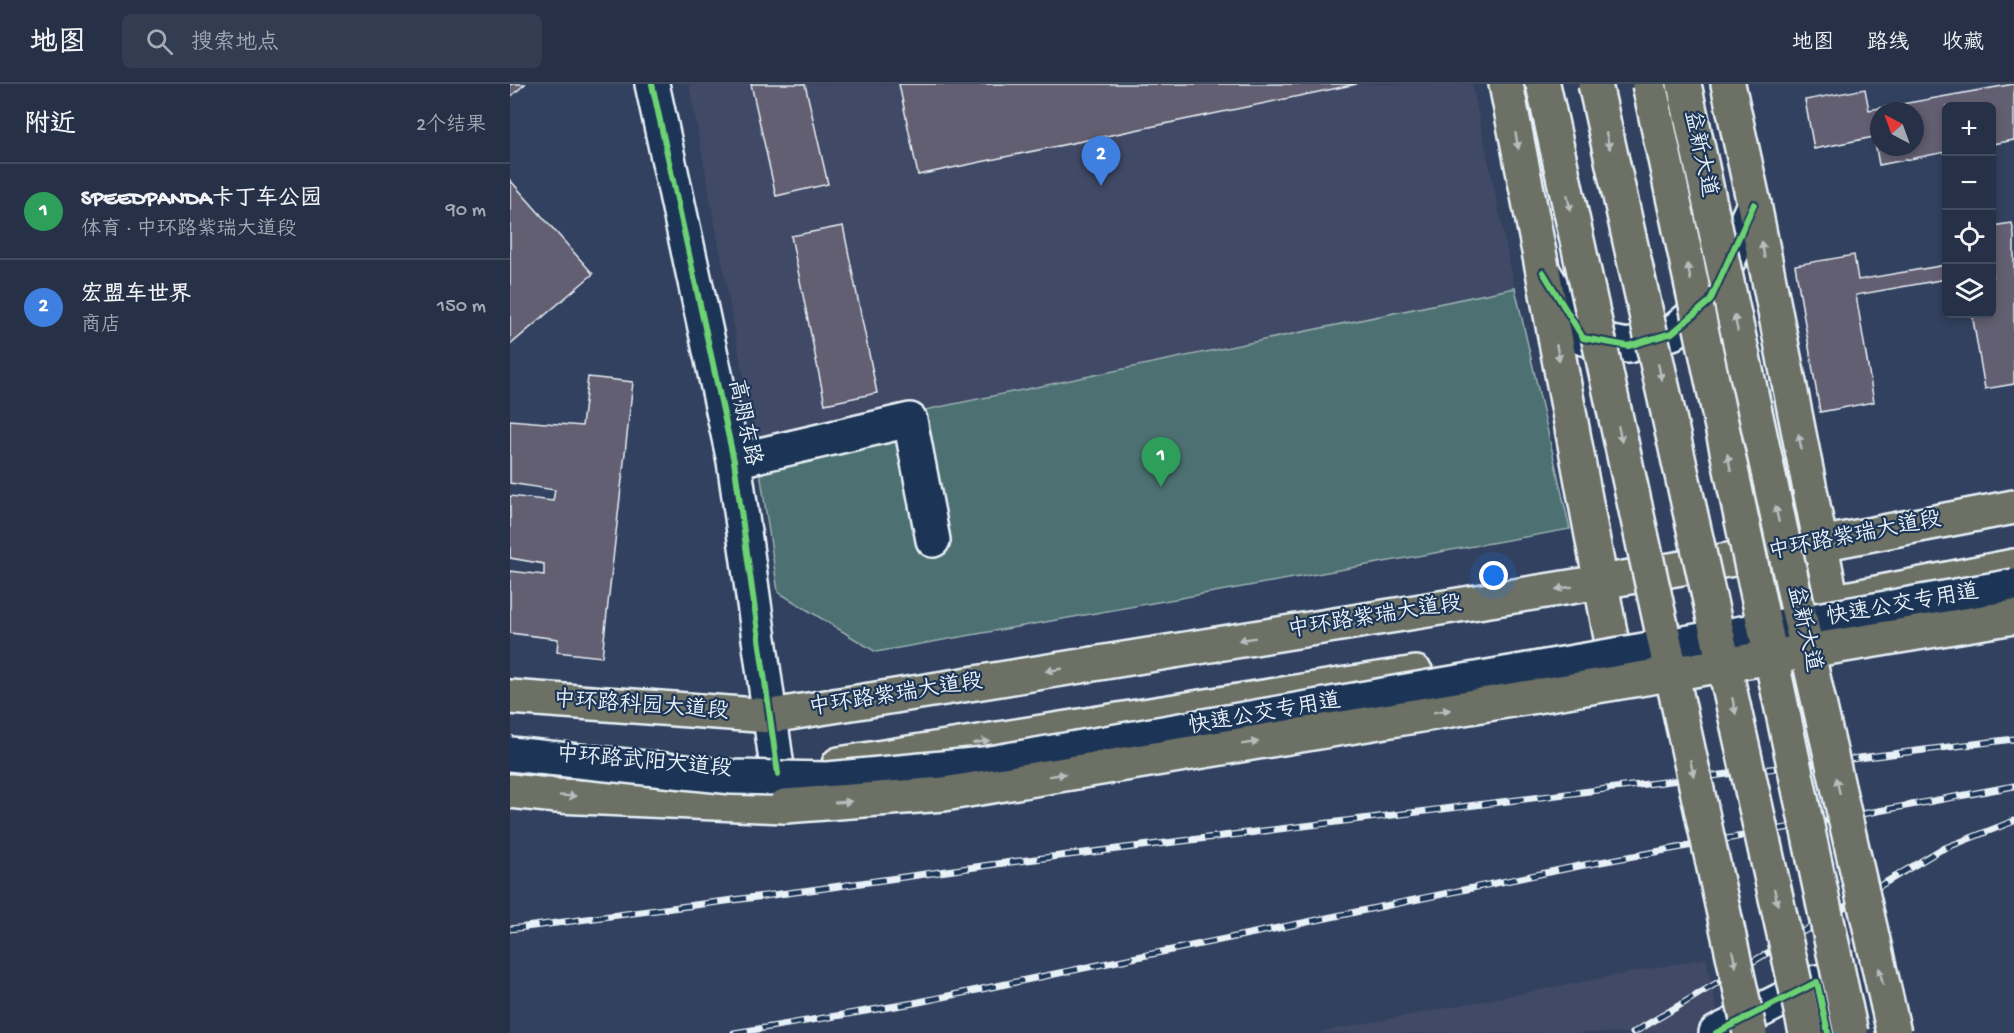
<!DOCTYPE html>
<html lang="zh">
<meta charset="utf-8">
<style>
body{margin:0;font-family:"Gochi Hand","LXGW WenKai TC",sans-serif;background:#323d52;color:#f1f3f6}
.controls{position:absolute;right:18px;top:18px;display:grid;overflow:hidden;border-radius:9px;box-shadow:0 3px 9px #0003}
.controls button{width:54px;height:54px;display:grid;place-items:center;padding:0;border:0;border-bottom:2px solid #424c60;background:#263147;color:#f1f3f6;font:30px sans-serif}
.compass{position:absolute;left:1360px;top:18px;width:54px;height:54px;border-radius:50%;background:#263147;box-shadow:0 3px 9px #0003;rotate:319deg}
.you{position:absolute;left:984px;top:492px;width:21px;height:21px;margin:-15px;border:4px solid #fff;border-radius:50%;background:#1a73e8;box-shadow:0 0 0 9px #1a73e833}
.badge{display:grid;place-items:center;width:39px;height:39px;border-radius:50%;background:#8c9099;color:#fff;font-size:20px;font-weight:700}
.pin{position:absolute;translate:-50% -50px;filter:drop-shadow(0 2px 3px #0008)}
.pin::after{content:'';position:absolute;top:32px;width:21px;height:18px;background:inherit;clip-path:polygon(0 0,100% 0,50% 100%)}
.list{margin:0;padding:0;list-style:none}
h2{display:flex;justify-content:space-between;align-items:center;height:78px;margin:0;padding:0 24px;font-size:26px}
h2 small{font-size:20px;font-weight:400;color:#a4a9b4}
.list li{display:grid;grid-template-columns:39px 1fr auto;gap:18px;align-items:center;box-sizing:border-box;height:96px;padding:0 24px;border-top:2px solid #424c60}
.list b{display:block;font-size:22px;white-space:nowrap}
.list p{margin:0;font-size:20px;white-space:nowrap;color:#a4a9b4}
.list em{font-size:20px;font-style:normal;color:#a4a9b4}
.icon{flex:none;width:33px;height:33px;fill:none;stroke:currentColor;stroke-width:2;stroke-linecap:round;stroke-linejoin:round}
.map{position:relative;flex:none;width:1504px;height:949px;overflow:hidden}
header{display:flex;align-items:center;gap:36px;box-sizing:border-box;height:84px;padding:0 30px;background:#263147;border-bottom:2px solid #424c60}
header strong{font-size:28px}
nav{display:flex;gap:33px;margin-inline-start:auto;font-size:21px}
.search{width:420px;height:54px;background:#323d52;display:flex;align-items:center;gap:15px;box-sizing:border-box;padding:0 21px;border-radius:9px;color:#a4a9b4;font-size:22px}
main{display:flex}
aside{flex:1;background:#263147}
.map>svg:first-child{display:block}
.built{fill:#414a65}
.green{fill:#4e7172;stroke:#9bb1b5;stroke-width:1.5}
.building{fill:#635e72;stroke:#e8f1f8;stroke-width:1.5;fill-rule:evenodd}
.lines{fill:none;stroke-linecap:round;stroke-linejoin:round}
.minor-casing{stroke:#e8f1f8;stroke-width:38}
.major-casing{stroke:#e8f1f8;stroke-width:38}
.highway-casing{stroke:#e8f1f8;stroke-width:38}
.minor{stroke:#1d3557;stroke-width:33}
.major{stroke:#6c7065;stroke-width:33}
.highway{stroke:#6c7065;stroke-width:33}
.rail-casing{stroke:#e8f1f8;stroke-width:7}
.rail{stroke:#1d3557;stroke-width:4.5;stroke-dasharray:14;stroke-linecap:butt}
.minor-bridge-casing{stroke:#e8f1f8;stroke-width:38;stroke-linecap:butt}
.major-bridge-casing{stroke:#e8f1f8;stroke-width:38;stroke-linecap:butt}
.highway-bridge-casing{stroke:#e8f1f8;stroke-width:38;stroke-linecap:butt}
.minor-bridge{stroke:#1d3557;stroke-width:33}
.major-bridge{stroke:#6c7065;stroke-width:33}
.highway-bridge{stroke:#6c7065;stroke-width:33}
.cycleway-casing{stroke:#1d3557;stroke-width:10}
.cycleway{stroke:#6cd273;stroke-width:6}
.oneway{fill:#b6bdbd}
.labels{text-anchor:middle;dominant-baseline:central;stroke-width:4.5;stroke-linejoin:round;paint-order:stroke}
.street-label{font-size:22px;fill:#e8f1f8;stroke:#1d3557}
</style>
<header>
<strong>地图</strong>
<div class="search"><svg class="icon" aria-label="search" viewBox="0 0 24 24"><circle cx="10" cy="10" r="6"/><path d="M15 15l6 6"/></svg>搜索地点</div>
<nav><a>地图</a><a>路线</a><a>收藏</a></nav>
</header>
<main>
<aside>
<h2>附近<small>2个结果</small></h2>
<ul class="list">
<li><span class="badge" style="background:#2e9e5b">1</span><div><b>SPEEDPANDA卡丁车公园</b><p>体育 · 中环路紫瑞大道段</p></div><em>90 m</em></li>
<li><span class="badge" style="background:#3f7fe0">2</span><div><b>宏盟车世界</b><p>商店</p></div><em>150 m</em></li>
</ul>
</aside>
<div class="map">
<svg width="1504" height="949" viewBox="0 0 1504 949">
<rect width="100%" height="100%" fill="#32415f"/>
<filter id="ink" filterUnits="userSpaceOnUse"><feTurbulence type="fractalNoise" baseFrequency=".0167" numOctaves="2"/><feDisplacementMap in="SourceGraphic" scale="12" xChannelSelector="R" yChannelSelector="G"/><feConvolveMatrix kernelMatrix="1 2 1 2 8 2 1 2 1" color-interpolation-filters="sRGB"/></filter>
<g filter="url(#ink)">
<!-- built -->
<path class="built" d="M179 0H962L1005 204 246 361Z
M1196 874 1212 949H805Z"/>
<!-- green -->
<path class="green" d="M1005 204 1060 445 366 568 268 508 246 361Z"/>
<!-- building -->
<path class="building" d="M0 0H15L0 13Z
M241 0H295L318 100 266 112Z
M389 0H847L408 91Z
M1504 0V56L1482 60V22H1436V68L1369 81 1364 53 1304 65 1295 16 1355 5 1359 26ZM1369 27H1405V63H1369Z
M0 96 83 190 0 261Z
M1502 139 1504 151V300L1475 305 1462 230H1482V142Z
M333 142 367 309 315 320 281 152Z
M1344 171 1348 196 1436 181V195L1346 211 1364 318 1310 328 1285 181Z
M78 293 123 298 92 573 47 568 48 555 0 549V487L34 491V480L0 474V412L43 417 45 406 0 399V336L72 342Z"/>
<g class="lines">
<!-- minor casing -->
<g class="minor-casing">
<path id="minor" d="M142 0 224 377 268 690
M1034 189 1073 254 1118 262 1162 249 1200 217 1244 120
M224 377 400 336 423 456
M1206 949 1307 898 1318 949"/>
</g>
<!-- major casing -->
<g class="major-casing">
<path id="major" d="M996 0 1033 188 1102 559
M1218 0 1244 120 1322 518
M1326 517 1504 482
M0 613 261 632 1091 498 1310 460 1504 423
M329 680 906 589"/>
</g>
<!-- highway casing -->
<g class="highway-casing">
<path id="highway" d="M0 707 47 712 275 722"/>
</g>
<!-- minor -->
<use href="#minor" class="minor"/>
<!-- major -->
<use href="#major" class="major"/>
<!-- highway -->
<use href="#highway" class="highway"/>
<!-- rail casing -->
<g class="rail-casing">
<path id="rail" d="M0 845 308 805 501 778 1504 655
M224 949 404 919 1069 782 1504 702
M1123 949 1430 766 1504 737"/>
</g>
<!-- rail -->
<use href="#rail" class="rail"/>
<!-- minor-bridge casing -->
<g class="minor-bridge-casing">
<path id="minor-bridge" d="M0 670 223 693 318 695 474 680 1504 502"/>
</g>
<!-- major-bridge casing -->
<g class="major-bridge-casing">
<path id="major-bridge" d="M1033 0 1240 949
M1174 0 1290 535 1384 949"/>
</g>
<!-- highway-bridge casing -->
<g class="highway-bridge-casing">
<path id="highway-bridge" d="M1085 0 1296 949
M1139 0 1341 949
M275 722 434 710 1504 533"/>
</g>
<!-- minor-bridge -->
<use href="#minor-bridge" class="minor-bridge"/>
<!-- major-bridge -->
<use href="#major-bridge" class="major-bridge"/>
<!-- highway-bridge -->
<use href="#highway-bridge" class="highway-bridge"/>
<!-- cycleway casing -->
<g class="cycleway-casing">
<path id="cycleway" d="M142 0 224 377 268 690
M1033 188 1073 254 1118 262 1162 249 1200 217 1244 120
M1206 949 1307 898 1318 949"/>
</g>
<!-- cycleway -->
<use href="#cycleway" class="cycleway"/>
</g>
<!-- one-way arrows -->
<defs><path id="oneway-solid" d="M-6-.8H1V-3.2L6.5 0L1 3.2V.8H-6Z" transform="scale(1.5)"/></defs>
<g class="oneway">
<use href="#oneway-solid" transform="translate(1007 57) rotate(79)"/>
<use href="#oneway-solid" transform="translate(1098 57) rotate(77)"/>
<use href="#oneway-solid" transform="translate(1059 119) rotate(78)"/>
<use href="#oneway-solid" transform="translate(1253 166) rotate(-101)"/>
<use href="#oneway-solid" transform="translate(1179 188) rotate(-102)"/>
<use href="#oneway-solid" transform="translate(1226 239) rotate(-102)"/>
<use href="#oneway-solid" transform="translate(1048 269) rotate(79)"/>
<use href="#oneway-solid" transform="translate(1150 288) rotate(77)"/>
<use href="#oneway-solid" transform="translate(1110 350) rotate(78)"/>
<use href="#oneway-solid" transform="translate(1290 358) rotate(-101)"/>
<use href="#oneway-solid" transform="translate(1219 378) rotate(-102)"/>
<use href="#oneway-solid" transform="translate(1267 430) rotate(-102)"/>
<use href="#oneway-solid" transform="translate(1054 504) rotate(171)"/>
<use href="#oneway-solid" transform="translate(737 555) rotate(171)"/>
<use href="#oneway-solid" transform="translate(544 586) rotate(171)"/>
<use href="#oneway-solid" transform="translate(1224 622) rotate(78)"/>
<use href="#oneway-solid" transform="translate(932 627) rotate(-9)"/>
<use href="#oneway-solid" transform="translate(471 658) rotate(-9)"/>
<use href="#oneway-solid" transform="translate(740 659) rotate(-9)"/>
<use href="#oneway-solid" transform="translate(1182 684) rotate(78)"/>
<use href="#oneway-solid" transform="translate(547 691) rotate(-9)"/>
<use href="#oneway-solid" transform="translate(1328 702) rotate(-103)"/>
<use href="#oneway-solid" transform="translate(58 712) rotate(3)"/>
<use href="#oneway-solid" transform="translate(333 718) rotate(-5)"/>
<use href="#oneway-solid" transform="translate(1266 813) rotate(78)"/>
<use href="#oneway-solid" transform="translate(1224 875) rotate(78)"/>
<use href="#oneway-solid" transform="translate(1371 892) rotate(-103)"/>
</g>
</g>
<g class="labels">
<!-- street labels -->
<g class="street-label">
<text transform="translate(1189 70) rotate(78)">益新大道</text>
<text transform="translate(233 339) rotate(78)">高朋东路</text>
<text transform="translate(1345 453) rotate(-11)">中环路紫瑞大道段</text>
<text transform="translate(1393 522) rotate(-10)">快速公交专用道</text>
<text transform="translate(865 534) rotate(-9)">中环路紫瑞大道段</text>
<text transform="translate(1293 545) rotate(77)">益新大道</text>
<text transform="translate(386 612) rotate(-9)">中环路紫瑞大道段</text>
<text transform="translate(131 623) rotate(4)">中环路科园大道段</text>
<text transform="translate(755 631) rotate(-10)">快速公交专用道</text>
<text transform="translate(134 679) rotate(5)">中环路武阳大道段</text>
</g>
</g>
</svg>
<div class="controls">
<button>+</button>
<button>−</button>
<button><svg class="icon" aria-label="locate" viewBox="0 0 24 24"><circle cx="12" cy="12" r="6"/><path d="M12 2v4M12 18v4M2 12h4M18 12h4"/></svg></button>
<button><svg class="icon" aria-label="layers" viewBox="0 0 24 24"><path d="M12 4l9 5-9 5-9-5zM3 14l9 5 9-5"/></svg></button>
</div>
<svg class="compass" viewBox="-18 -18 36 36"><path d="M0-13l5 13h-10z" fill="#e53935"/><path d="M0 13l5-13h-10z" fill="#a4a9b4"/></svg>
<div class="you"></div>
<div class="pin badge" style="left:651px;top:403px;background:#2e9e5b">1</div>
<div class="pin badge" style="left:591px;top:102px;background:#3f7fe0">2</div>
</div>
</main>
